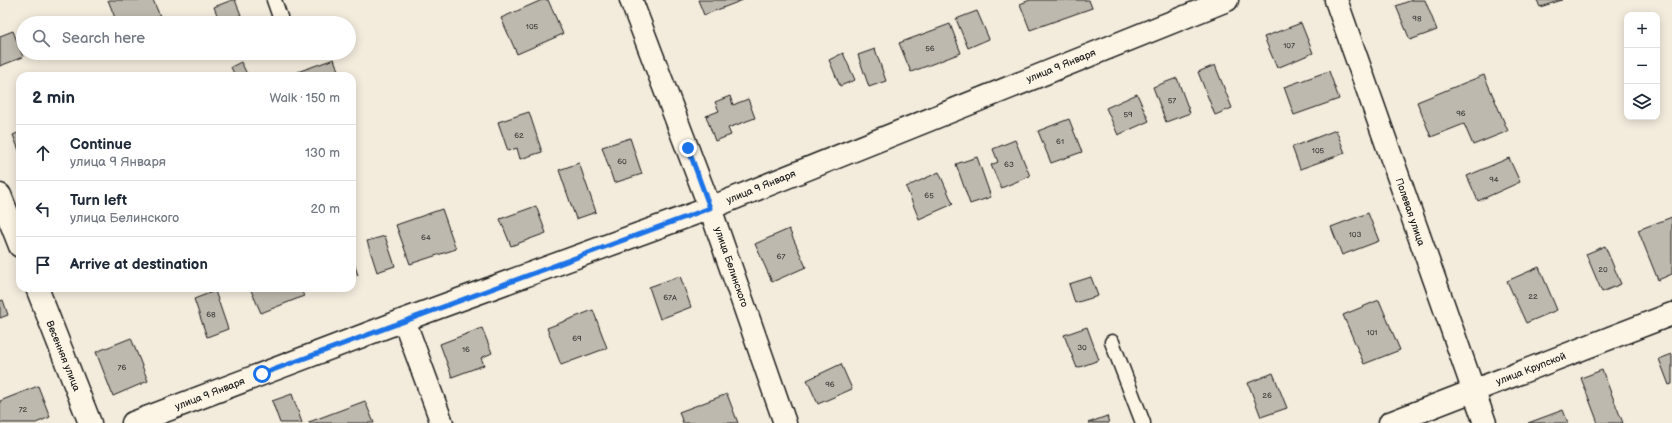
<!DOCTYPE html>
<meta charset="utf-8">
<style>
body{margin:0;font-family:"Balsamiq Sans",sans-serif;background:#f2f2f3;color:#1f2937}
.controls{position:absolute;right:12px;top:12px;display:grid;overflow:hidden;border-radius:8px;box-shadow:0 2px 10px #0003}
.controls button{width:36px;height:36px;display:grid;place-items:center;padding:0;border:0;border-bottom:1px solid #e0e1e3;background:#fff;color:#1f2937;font:20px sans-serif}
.stop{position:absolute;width:12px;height:12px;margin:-9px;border:3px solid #1a73e8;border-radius:50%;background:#fff}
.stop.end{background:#1a73e8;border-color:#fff;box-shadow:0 1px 4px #0008}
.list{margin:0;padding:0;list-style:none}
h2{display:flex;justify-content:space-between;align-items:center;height:52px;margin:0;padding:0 16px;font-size:17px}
h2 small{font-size:13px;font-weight:400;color:#747a83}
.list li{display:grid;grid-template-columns:26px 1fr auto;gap:12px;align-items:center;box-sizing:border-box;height:56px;padding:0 16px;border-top:1px solid #e0e1e3}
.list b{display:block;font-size:15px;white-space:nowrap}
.list p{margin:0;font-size:13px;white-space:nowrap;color:#747a83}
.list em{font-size:13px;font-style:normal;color:#747a83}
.icon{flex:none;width:22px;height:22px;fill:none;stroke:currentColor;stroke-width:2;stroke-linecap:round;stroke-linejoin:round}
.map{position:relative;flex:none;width:1672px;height:423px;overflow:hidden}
.search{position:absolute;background:#fff;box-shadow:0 2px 10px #0003;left:16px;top:16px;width:340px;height:44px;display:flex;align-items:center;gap:10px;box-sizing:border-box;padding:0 14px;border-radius:22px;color:#747a83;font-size:15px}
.panel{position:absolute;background:#fff;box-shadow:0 2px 10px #0003;left:16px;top:72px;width:340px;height:220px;border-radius:12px}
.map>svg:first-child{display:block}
.building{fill:#beb9ae;stroke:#1c1c1c}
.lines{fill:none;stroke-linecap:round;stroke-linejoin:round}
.service-casing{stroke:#1c1c1c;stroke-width:17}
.minor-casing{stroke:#1c1c1c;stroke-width:25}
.service{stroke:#fcf5e5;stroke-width:14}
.minor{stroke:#fcf5e5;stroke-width:22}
.route{stroke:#1a73e8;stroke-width:5}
.labels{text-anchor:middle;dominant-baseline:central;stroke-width:4;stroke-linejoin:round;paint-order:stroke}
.number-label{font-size:8px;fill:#444340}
.street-label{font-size:10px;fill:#1c1c1c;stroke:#fcf5e5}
</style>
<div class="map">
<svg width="1672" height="423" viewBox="0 0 1672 423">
<rect width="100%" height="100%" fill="#f3ecdd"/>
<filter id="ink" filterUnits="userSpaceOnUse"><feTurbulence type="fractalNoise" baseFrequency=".025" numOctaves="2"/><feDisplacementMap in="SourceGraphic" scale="8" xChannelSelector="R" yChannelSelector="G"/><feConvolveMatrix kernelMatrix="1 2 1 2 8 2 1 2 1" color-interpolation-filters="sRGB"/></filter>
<g filter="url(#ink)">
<!-- building -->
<path class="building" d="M108 0H153L163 23H117Z
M232 0H235L241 15 220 23 214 7Z
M542 0H548L563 34 517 54 501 18Z
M698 0H743L704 15Z
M1030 0H1089L1092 8 1030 30 1020 4Z
M1412 0H1425L1437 30 1410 40 1396 6Z
M1537 0H1562L1540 7Z
M977 11 989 39 968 48 956 19Z
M1301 23 1313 53 1277 68 1264 37Z
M950 24 961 53 911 72 899 43Z
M13 31 23 57 0 66V36Z
M875 49 886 81 869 87 858 55Z
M843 53 855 80 840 86 829 60Z
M334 59 340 76H286Z
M241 62 248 76H235L231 67Z
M1215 65 1232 108 1215 115 1198 72Z
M1329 71 1339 99 1294 115 1284 87Z
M1484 75 1508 131 1473 145 1464 124 1431 137 1417 102Z
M1177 78 1190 113 1166 122 1153 87Z
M1137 94 1149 121 1118 135 1106 108Z
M730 96 733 105 748 99 755 118 728 128 731 135 715 141 706 116 719 111 715 102Z
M529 112 542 152 520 159 517 148 508 151 498 122Z
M1069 119 1082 152 1051 163 1038 131Z
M1336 130 1345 153 1300 169 1292 147Z
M20 132V153L13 135Z
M630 138 642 174 614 183 602 147Z
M1015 140 1030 176 1001 188 991 165 998 162 993 149Z
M977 157 991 197 970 204 956 164Z
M1509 158 1520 182 1478 201 1467 176Z
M579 163 596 212 576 219 559 170Z
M939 172 953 204 919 219 906 187Z
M536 206 546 233 511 246 500 219Z
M442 209 456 249 410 264 396 225Z
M1368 213 1379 241 1342 255 1331 227Z
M1672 217V274L1658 280 1638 230Z
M789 229 806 267 772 282 755 244Z
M385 236 395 266 377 272 367 241Z
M1605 246 1621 284 1602 292 1586 254Z
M352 257 358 275 352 277Z
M1539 267 1557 310 1526 323 1507 281Z
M680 276 691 307 660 319 649 287Z
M1091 277 1098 296 1075 303 1069 284Z
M250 288H300L304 296 261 313Z
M215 291 228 329 207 337 194 299Z
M3 300 8 315 0 318V301Z
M1379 300 1400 350 1364 364 1343 315Z
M593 310 607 348 561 365 547 328Z
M1087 327 1099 360 1077 368 1064 335Z
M482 328 492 353 481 358 484 365 452 377 440 344Z
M131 338 148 381 113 396 96 352Z
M1672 354V384L1669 385 1659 359Z
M841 364 852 389 818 404 807 380Z
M1602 370 1623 423H1598L1581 378Z
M1273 373 1287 408 1261 417 1248 383Z
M38 386 50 417 36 423H0V401Z
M292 394 302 423H280L272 401Z
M727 394 738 423H683L679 412Z
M365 401 374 423H309V422Z
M1563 410 1568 423H1528Z
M1107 416 1109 423H1088Z"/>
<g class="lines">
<!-- service casing -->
<g class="service-casing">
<path id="service" d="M274 0 280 17
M1112 342 1143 423"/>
</g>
<!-- minor casing -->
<g class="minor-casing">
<path id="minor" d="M631 0 710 208 785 423
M1336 0 1485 423
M0 195 20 246
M37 288 90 423
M404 320 442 423
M133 423 404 320 710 208 1227 0
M1390 423 1672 314"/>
</g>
<!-- service -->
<use href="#service" class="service"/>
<!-- minor -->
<use href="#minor" class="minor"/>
</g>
</g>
<g class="lines" filter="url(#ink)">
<!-- route -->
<path class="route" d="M262 374 710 208 688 148"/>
</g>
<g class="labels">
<!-- number labels -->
<g class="number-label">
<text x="1417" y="18">98</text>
<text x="532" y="26">105</text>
<text x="1289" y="45">107</text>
<text x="930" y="48">56</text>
<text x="1172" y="100">57</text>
<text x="1461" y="113">96</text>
<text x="1128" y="114">59</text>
<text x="519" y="135">62</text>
<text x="1060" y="141">61</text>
<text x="1318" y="150">105</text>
<text x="622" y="161">60</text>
<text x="1009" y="164">63</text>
<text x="1494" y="179">94</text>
<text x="929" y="195">65</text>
<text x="1355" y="234">103</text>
<text x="426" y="237">64</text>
<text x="781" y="256">67</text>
<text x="1603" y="269">20</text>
<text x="1533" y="296">22</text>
<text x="670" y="297">67А</text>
<text x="211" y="314">68</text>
<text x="1372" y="332">101</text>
<text x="577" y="338">69</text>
<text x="1082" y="347">30</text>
<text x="466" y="349">16</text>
<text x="122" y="367">76</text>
<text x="830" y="384">96</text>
<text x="1267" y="395">26</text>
<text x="23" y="409">72</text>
</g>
<!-- street labels -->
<g class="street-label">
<text transform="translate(1061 66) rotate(-22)">улица 9 Января</text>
<text transform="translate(761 187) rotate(-22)">улица 9 Января</text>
<text transform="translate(1410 212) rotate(71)">Полевая улица</text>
<text transform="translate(731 267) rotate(71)">улица Белинского</text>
<text transform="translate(63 356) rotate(68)">Весенняя улица</text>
<text transform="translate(1531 369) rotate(-21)">улица Крупской</text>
<text transform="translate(210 394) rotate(-21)">улица 9 Января</text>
</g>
</g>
</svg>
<div class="controls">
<button>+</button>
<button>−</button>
<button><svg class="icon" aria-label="layers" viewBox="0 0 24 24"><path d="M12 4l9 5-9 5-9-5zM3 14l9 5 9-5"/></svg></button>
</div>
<div class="stop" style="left:262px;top:374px"></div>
<div class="stop end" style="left:688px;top:148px"></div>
<div class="search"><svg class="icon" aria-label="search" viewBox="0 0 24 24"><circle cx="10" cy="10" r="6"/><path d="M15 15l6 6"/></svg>Search here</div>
<section class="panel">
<h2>2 min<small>Walk · 150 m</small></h2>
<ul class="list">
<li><svg class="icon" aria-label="ahead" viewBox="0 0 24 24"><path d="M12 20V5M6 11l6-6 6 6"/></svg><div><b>Continue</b><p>улица 9 Января</p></div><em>130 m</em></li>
<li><svg class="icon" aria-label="left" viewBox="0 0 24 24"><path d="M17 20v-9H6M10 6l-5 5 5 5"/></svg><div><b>Turn left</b><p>улица Белинского</p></div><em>20 m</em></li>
<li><svg class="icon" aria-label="arrive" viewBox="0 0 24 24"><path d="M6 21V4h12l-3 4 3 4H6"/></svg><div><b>Arrive at destination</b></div></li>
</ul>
</section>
</div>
